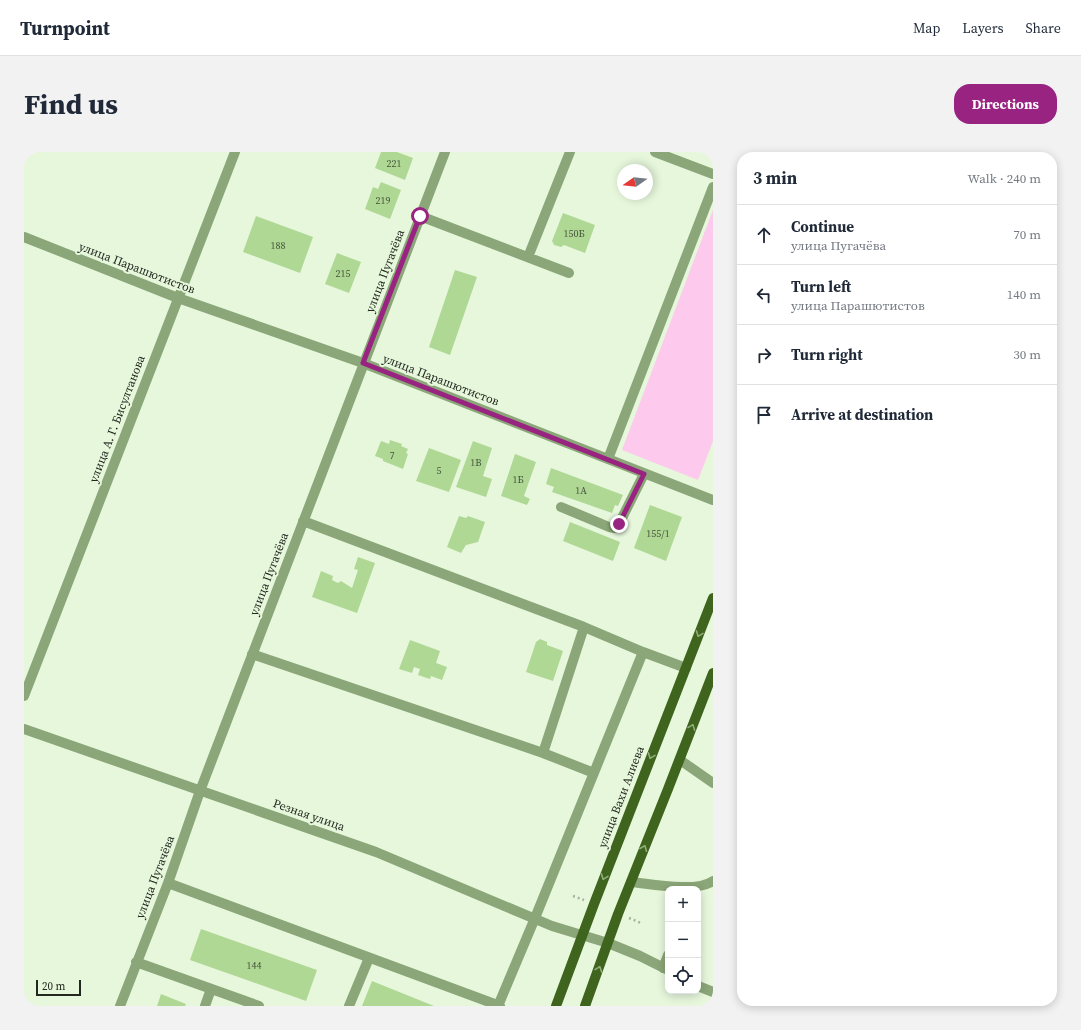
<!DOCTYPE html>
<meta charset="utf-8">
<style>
body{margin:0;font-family:"Source Serif 4",serif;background:#f2f2f3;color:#1f2937}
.controls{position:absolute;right:12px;bottom:12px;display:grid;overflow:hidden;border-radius:8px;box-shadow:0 2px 10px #0003}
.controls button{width:36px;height:36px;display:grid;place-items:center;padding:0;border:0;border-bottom:1px solid #e0e1e3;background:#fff;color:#1f2937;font:20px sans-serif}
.compass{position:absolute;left:593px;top:12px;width:36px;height:36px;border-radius:50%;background:#fff;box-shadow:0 2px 10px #0003;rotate:256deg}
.scale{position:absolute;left:12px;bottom:10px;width:45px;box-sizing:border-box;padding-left:4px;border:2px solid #22281e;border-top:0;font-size:11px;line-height:14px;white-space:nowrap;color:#22281e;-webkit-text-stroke:3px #e6f7dc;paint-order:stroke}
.stop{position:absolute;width:12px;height:12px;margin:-9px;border:3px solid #982380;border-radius:50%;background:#fff}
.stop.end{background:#982380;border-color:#fff;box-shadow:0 1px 4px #0008}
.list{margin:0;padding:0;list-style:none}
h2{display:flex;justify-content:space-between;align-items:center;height:52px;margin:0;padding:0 16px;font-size:17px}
h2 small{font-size:13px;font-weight:400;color:#747a83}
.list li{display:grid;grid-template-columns:26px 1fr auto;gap:12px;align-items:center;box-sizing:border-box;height:60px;padding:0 16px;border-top:1px solid #e0e1e3}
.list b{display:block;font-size:15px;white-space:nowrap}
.list p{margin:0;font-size:13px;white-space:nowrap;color:#747a83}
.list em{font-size:13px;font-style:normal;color:#747a83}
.icon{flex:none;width:22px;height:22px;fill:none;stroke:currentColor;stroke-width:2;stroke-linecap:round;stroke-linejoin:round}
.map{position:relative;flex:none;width:689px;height:854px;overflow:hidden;border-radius:16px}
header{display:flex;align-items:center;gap:24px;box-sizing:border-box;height:56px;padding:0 20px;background:#fff;border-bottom:1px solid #e0e1e3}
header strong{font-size:19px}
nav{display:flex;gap:22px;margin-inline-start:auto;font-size:14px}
.intro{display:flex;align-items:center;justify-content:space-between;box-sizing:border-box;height:96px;padding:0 24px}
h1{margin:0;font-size:28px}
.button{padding:10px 18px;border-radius:16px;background:#982380;color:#fff;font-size:14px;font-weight:700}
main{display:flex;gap:24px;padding:0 24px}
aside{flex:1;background:#fff;border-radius:16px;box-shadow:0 2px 10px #0003}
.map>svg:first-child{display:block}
.green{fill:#fdc9ec}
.building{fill:#b0d895}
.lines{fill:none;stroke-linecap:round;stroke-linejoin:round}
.path{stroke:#a5b29d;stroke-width:2.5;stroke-dasharray:2 3;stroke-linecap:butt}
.minor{stroke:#8ba678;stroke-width:10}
.major{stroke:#3e641d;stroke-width:10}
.oneway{stroke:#92ae7c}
.route{stroke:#982380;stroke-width:5}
.labels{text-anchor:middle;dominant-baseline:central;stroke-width:4;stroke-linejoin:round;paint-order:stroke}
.number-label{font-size:10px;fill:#46543c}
.street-label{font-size:12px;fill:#22281e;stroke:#e6f7dc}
</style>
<header>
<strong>Turnpoint</strong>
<nav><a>Map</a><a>Layers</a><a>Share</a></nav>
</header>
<div class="intro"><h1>Find us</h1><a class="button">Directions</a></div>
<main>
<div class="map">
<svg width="689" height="854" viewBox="0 0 689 854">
<rect width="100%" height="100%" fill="#e6f7dc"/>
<!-- green -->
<path class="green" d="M689 58V289L674 328 598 298Z"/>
<!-- building -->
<path class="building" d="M357 0H373L389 6 381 28 351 16Z
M357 30 377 38 366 67 341 57 349 35 354 37Z
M539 61 571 73 561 101 540 93 537 95 530 93 528 89Z
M232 64 289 85 276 121 219 100Z
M313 101 337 110 325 141 301 132Z
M431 118 453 125 426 203 405 195Z
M366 288 378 292 377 294 384 297 382 301 384 302 379 317 359 309V307L351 304 357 289 365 292Z
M449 289 468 296 459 324 468 327 462 345 432 335Z
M405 296 437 308 425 340 392 329Z
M491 302 512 310 500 344 506 347 503 353 477 344Z
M527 316 599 343 594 354 591 353 588 361 528 340 530 335 522 332Z
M626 353 658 365 642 409 610 396Z
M435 364 442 366 444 364 461 370 454 390 442 393 437 401 423 395Z
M546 370 596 390 589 409 539 389Z
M334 405 351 411 333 461 288 445 297 419 309 424 308 428 314 431 317 429 328 436 334 418 330 417Z
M516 487 523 490V493L539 499 529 529 502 520 512 490Z
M386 488 416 499 412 511 423 515 418 528 407 524 406 527 394 523 396 517 390 515 388 521 375 517Z
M177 777 293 818 282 849 166 808Z
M348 829 410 854H338Z
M137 842 162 852 161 854H133Z"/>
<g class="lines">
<!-- path -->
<path class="path" d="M549 744 560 748
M605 766 617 771"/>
<!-- minor -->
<path class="minor" d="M631 0 689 22
M396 64 545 121
M0 85 154 146 339 211 689 348
M504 105 546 0
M584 307 689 35
M537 355 585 375 591 376 595 372 620 322
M279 369 560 475 619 500 662 516
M228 502 519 601 560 475
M0 544 211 0
M0 577 352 700 528 774 584 791 616 804 644 818
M519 601 570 621
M656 608 689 631
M607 730C627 732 672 741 689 729
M144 731 476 854
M112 810 235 854
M639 816 644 803
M674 834 689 840
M96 854 144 731 176 639 421 0
M181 854 187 837
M325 854 345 806
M474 854 511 766 619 500"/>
<!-- major -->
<path class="major" d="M532 854 570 752 689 446
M561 854 594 762 644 637 689 521"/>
</g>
<!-- one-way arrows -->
<defs><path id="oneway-chevron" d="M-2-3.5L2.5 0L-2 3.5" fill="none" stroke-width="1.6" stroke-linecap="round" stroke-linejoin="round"/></defs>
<g class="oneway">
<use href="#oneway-chevron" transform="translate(675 482) rotate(111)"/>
<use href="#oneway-chevron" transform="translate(668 575) rotate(-69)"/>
<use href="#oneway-chevron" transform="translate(627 604) rotate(111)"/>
<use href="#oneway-chevron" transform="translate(620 696) rotate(-68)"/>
<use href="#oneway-chevron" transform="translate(580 725) rotate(111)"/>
<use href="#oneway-chevron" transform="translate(575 817) rotate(-70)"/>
</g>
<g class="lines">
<!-- route -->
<path class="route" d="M396 64 339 211 620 322 595 372"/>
</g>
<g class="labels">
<!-- number labels -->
<g class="number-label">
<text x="370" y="11">221</text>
<text x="359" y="48">219</text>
<text x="550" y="81">150Б</text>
<text x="254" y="93">188</text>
<text x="319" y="121">215</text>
<text x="368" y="303">7</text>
<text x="452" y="310">1В</text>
<text x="415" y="318">5</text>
<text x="494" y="327">1Б</text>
<text x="557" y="338">1А</text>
<text x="634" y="381">155/1</text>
<text x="230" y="813">144</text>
</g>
<!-- street labels -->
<g class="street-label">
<text transform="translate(113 116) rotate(21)">улица Парашютистов</text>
<text transform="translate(361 119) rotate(-69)">улица Пугачёва</text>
<text transform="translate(417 228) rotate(21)">улица Парашютистов</text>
<text transform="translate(93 267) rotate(-69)">улица А. Г. Бисултанова</text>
<text transform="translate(245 422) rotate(-69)">улица Пугачёва</text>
<text transform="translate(597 645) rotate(-69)">улица Вахи Алиева</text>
<text transform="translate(285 663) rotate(19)">Резная улица</text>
<text transform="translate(131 725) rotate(-69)">улица Пугачёва</text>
</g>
</g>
</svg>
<div class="controls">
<button>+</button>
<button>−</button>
<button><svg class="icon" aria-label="locate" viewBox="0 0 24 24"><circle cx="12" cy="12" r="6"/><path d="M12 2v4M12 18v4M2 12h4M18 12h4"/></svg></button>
</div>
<svg class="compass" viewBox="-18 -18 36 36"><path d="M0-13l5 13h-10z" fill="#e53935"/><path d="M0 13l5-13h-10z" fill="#747a83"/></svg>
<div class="scale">20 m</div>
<div class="stop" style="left:396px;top:64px"></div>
<div class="stop end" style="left:595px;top:372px"></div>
</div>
<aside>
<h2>3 min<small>Walk · 240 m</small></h2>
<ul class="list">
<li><svg class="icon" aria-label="ahead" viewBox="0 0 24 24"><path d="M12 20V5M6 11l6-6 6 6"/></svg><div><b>Continue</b><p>улица Пугачёва</p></div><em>70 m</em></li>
<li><svg class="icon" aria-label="left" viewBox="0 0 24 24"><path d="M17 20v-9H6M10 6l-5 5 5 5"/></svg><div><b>Turn left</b><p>улица Парашютистов</p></div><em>140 m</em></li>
<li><svg class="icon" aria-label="right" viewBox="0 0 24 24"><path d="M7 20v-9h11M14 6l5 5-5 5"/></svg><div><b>Turn right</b></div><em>30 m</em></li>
<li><svg class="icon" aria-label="arrive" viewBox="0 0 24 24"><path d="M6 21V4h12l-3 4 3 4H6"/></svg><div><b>Arrive at destination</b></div></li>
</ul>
</aside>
</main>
